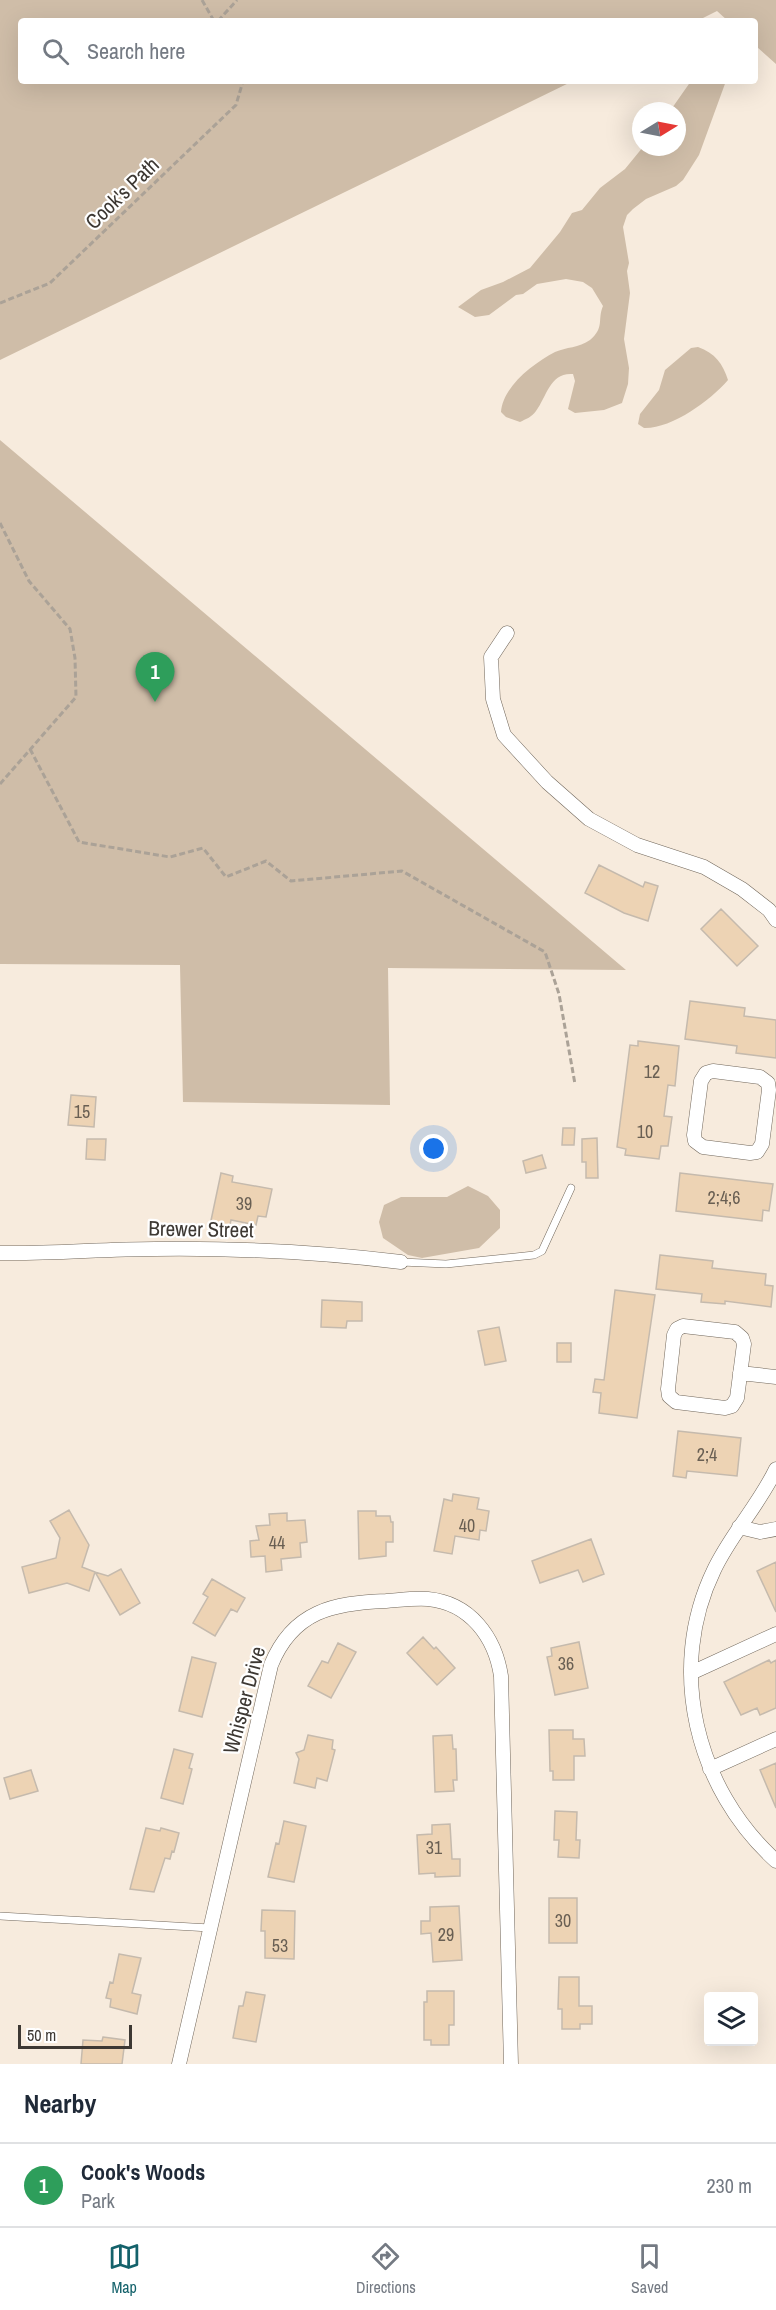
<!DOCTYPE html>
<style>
body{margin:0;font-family:"Archivo Narrow",sans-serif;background:#f2f2f3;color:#1f2937}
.controls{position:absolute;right:18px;bottom:18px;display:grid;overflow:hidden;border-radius:6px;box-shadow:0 6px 24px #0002}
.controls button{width:54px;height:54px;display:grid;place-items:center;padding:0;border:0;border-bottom:2px solid #e0e1e3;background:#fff;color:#1f2937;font:30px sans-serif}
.compass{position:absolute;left:632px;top:102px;width:54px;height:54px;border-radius:50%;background:#fff;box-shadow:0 6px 24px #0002;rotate:80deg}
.scale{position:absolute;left:18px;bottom:15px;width:114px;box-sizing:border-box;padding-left:6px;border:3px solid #3d3833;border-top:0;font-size:16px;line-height:21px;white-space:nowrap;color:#3d3833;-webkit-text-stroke:4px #fff;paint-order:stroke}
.you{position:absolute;left:434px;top:1149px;width:21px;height:21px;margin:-15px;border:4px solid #fff;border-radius:50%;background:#1a73e8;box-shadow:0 0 0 9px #1a73e833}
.badge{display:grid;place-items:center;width:39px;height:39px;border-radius:50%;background:#14626b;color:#fff;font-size:20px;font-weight:700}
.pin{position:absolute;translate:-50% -50px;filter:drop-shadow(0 2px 3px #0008)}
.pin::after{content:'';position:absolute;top:32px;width:21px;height:18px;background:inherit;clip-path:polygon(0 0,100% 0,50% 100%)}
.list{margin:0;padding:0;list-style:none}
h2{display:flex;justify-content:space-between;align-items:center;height:78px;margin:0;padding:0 24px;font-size:26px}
h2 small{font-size:20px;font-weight:400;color:#747a83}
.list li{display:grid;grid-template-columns:39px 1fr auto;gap:18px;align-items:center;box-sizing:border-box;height:84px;padding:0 24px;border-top:2px solid #e0e1e3}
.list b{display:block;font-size:22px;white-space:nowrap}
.list p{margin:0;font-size:20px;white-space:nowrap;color:#747a83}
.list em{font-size:20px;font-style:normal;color:#747a83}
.icon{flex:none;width:33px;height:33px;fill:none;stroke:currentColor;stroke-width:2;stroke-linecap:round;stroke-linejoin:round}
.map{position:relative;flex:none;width:776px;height:2064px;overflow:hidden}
.search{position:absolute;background:#fff;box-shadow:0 6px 24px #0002;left:18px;right:18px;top:18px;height:66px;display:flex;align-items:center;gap:15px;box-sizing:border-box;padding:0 21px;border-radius:6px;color:#747a83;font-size:22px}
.sheet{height:162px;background:#fff}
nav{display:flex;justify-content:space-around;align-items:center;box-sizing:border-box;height:84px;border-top:2px solid #e0e1e3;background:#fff;font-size:16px;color:#747a83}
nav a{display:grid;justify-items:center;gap:3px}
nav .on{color:#14626b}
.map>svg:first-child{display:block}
.green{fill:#cfbda8}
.building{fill:#edd3b4;stroke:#c5baad;stroke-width:1.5}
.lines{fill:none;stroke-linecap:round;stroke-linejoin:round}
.lane-casing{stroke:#71675b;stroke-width:8}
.street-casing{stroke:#71675b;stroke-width:15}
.path{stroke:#aba297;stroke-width:3;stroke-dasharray:6 3;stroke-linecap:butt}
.lane{stroke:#fff;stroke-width:7}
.street{stroke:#fff;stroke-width:14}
.labels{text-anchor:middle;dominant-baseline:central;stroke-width:4.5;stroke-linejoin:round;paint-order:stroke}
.number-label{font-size:18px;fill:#695f53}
.street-label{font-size:21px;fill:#3d3833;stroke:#fff}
</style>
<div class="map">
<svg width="776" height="2064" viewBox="0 0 776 2064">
<rect width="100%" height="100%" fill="#f7ebdd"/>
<!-- green -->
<path class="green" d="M0 0H776V64L757 47 755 49V21H728L717 11 697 21H21V81H573L0 360Z
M691 81H726L699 155 683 180 676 186 646 199 633 209 627 215 623 227 629 263 627 271 630 293 624 339 629 368 628 384 622 403 604 410 575 413 568 409 575 381 573 374C550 372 547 396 536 411 532 417 526 419 520 422L506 417 501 412C503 386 534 363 555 352 566 347 579 348 590 340 605 327 597 320 603 306L592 288 583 282 566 279 537 284 523 294 516 295 489 315 475 317 458 307 481 290 503 282 530 268 560 232 572 213 582 210 600 188 625 169 643 147H677V111H670Z
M698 347C715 353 723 364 728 380 710 401 671 429 644 428L638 424 640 414 659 390 665 370 691 348Z
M0 440 626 970 388 968 390 1105 183 1102 180 965 0 964Z
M468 1186 488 1196 500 1210V1228L479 1248 422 1258 408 1255 383 1238 379 1222 384 1205 401 1197H447Z"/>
<!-- building -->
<path class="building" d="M599 865 643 887 645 882 658 886 648 921 624 913 585 893Z
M721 909 758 946 737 966 701 929Z
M690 1001 745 1008 744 1016 776 1020V1058L736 1053 737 1046 685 1039Z
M638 1041 679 1046 675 1086 668 1085 664 1116 672 1117 668 1146H661L659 1159 625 1155 626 1149 617 1147 630 1045 638 1046Z
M71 1095 96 1097 94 1127 68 1125Z
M563 1128H575L574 1145H562Z
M597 1138 598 1178H586V1162H582V1139Z
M87 1139H106L105 1160 86 1159Z
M542 1155 546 1168 526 1173 523 1161Z
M221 1173 233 1176 232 1182 272 1189 266 1217 258 1216 256 1225 231 1220 228 1234 209 1230Z
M680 1173 773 1184 769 1211 763 1210 762 1221 676 1211Z
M660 1255 713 1261 712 1268 766 1274 765 1285 773 1286 771 1307 725 1301V1304L701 1302 702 1294 656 1289Z
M615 1290 655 1295 637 1418 599 1413 601 1393 593 1392 595 1379 604 1380Z
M322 1300 362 1302V1321H347L346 1328 321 1327Z
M499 1327 506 1361 485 1365 478 1331Z
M557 1343H571V1362H557Z
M678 1431 741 1438 737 1476 687 1471 686 1478 673 1476Z
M453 1494 479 1498 477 1509 489 1511 486 1531 480 1530 479 1540 455 1536 452 1554 434 1551 444 1499 452 1501Z
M69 1510 89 1545 82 1567 95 1572 89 1591 67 1583 29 1593 22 1567 56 1558 60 1538 50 1521Z
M358 1511H376V1516H390L391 1522H393V1542H386V1556L359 1559Z
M287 1513V1521L305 1520 307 1542 300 1543 301 1557 281 1559 282 1570 266 1572 265 1556 251 1557 250 1541 259 1540 256 1526 270 1525 269 1514Z
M591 1539 604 1574 583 1582 578 1570 540 1583 532 1561Z
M776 1562V1612L757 1571Z
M121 1569 140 1603 120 1615 95 1572 108 1576Z
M212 1579 245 1598 237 1612 231 1609 215 1636 193 1623 208 1597 203 1594Z
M423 1637 434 1649 436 1647 455 1668 437 1685 407 1653Z
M579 1642 588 1688 555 1695 547 1657 552 1656 551 1648Z
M338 1643 356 1652 331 1698 308 1686 322 1661 328 1663Z
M192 1657 216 1663 202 1717 179 1711Z
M769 1660 771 1663 776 1660V1708L760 1715 757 1708 741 1715 724 1682Z
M549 1730H573V1739H584L585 1756H574V1780H553V1771H550Z
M308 1735 333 1740 332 1749 335 1750 327 1781 317 1778 315 1788 294 1783 299 1759 296 1753 304 1750Z
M452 1735 453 1749H456L457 1780H453L454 1791 435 1792 433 1736Z
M174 1749 193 1754 189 1768 192 1769 183 1804 161 1798Z
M776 1763V1808L760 1770Z
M31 1770 38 1791 10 1799 4 1778Z
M555 1811 577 1812 576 1840H580L579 1858 558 1857 559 1840H554Z
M284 1821 306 1826 294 1882 268 1877 276 1843 279 1844Z
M450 1824 452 1859H460V1876L435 1877V1873L419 1874 417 1835 432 1834V1825Z
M146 1828 160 1831 161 1828 179 1833 174 1852 172 1851 170 1859 165 1858 154 1892 130 1889Z
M549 1898H577V1943H549Z
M459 1906 462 1960 433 1962 431 1933 421 1934V1921H430V1907Z
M262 1910 295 1911 294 1959 265 1958V1931H261Z
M119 1954 141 1958 132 1993 141 1995 137 2014 110 2007 111 1999 106 1998 110 1982 113 1983Z
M559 1977H579V2006H592V2024H580V2029H562V2009H558Z
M427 1991H454V2025H449V2045H431V2040H424V2002H427Z
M246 1992 265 1995 256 2042 233 2038 239 2006H243Z
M103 2037 125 2040 122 2064H81L83 2040 102 2041Z"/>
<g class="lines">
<!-- lane casing -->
<g class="lane-casing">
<path id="lane" d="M401 1262 446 1264 534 1255 542 1251 571 1188
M0 1916 210 1928"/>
</g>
<!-- street casing -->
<g class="street-casing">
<path id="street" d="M507 633 491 657 493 699 504 735 547 782 589 819 637 845 704 867 742 889 769 910 776 920
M713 1071 760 1077 768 1083 769 1090 762 1144 757 1152 750 1153 703 1147 695 1141 694 1135 701 1081 706 1073Z
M0 1253C52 1254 103 1249 155 1249 237 1248 319 1252 401 1262
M683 1326 735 1332 742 1338 744 1344 737 1398 732 1406 725 1408 676 1402 669 1396 668 1389 674 1335 677 1329Z
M740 1373 776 1377
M776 1469C759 1505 731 1534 714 1570 666 1669 696 1789 776 1861
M739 1527 760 1532 776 1529
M691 1673 776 1634
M710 1769 776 1739
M179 2064 271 1665C293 1611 333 1603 386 1601 400 1600 414 1598 428 1599 470 1603 495 1637 501 1676L511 2064"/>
</g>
<!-- path -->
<path class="path" d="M202 0 214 21
M218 21 237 0
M0 303 50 283 236 105 243 81
M0 523 29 581 70 629 75 658 76 697 0 784
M30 749 79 842 170 857 203 848 226 877 266 861 291 881 402 871 545 952 559 994 575 1084"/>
<!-- lane -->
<use href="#lane" class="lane"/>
<!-- street -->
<use href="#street" class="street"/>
</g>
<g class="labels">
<!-- number labels -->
<g class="number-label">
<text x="652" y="1071">12</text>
<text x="82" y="1111">15</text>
<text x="645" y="1131">10</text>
<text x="724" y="1197">2;4;6</text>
<text x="244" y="1203">39</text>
<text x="707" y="1454">2;4</text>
<text x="467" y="1525">40</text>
<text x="277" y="1542">44</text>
<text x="566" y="1663">36</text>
<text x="434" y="1847">31</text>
<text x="563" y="1920">30</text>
<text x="446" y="1934">29</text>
<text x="280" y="1945">53</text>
</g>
<!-- street labels -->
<g class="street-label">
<text transform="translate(122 193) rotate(-44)">Cook's Path</text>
<text transform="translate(201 1229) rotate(1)">Brewer Street</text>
<text transform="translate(244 1700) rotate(-75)">Whisper Drive</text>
</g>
</g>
</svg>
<div class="controls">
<button><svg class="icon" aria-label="layers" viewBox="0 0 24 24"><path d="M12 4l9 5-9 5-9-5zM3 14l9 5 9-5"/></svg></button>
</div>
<svg class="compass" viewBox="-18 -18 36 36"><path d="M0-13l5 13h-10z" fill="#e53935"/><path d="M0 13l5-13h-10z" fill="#747a83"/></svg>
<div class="scale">50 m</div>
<div class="you"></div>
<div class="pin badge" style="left:155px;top:702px;background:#2e9e5b">1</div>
<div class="search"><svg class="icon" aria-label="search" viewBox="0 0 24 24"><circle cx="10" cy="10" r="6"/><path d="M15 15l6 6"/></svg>Search here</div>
</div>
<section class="sheet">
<h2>Nearby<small></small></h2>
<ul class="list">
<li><span class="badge" style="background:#2e9e5b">1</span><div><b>Cook's Woods</b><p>Park</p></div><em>230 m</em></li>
</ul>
</section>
<nav>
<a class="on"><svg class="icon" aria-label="map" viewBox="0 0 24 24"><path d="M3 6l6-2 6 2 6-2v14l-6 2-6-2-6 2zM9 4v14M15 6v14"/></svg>Map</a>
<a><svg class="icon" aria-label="directions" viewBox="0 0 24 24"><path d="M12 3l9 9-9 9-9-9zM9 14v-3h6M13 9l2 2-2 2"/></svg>Directions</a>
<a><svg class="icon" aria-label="saved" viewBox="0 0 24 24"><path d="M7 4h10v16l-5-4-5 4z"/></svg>Saved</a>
</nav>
